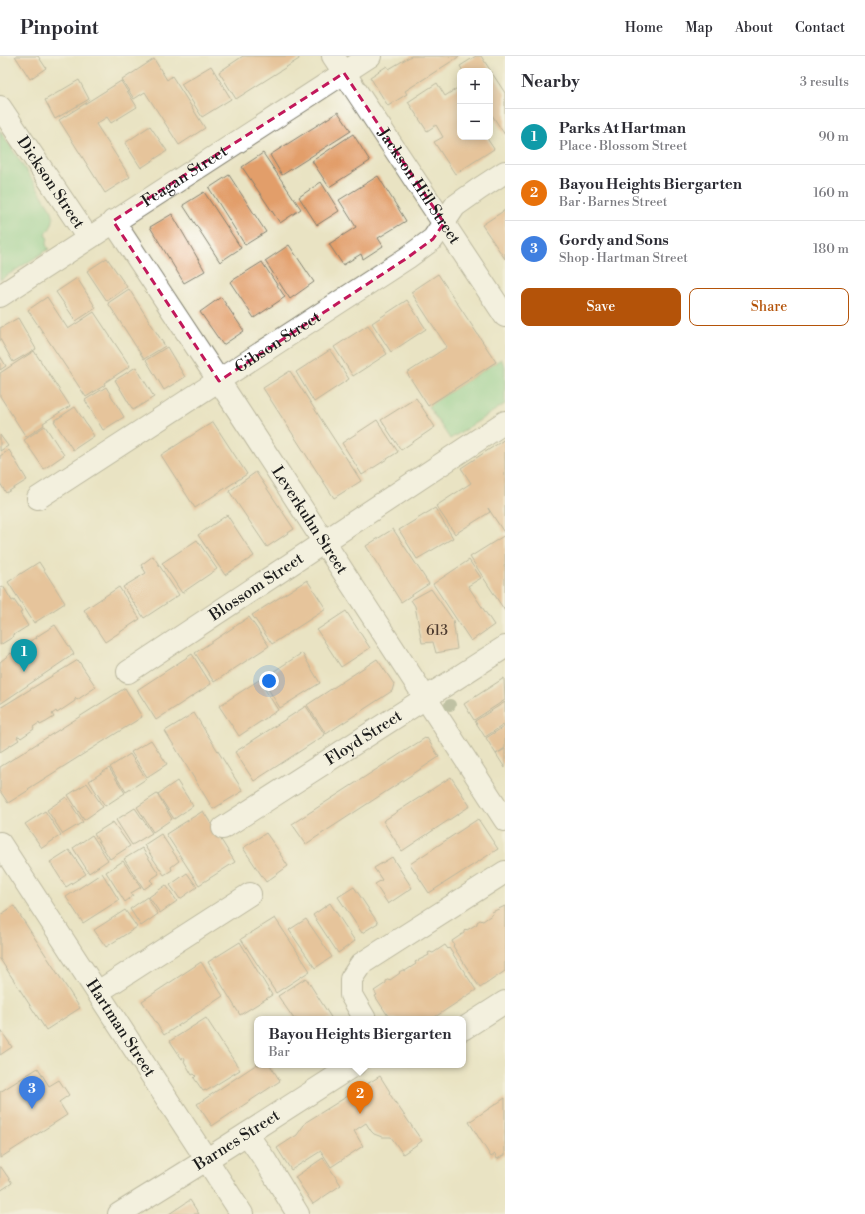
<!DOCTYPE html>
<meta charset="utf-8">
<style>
body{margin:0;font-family:"Libre Bodoni",serif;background:#f7f7f7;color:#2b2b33}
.controls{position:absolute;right:12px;top:12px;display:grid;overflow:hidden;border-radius:8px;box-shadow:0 2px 10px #0003}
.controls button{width:36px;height:36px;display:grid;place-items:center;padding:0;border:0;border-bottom:1px solid #e1e1e2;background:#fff;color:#2b2b33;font:20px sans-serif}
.you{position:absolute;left:269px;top:625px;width:14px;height:14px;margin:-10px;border:3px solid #fff;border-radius:50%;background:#1a73e8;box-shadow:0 0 0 6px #1a73e833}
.badge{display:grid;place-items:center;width:26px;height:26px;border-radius:50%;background:#b45309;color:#fff;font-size:13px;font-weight:700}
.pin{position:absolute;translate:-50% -33px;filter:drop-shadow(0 1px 2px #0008)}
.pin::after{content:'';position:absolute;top:21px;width:14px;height:12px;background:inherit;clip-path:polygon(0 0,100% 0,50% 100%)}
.popup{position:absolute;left:254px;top:960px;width:212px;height:52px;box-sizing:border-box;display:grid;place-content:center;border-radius:8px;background:#fff;filter:drop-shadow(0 1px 3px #0005);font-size:13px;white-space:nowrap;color:#7c7c81}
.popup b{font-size:15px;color:#2b2b33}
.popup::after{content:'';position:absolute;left:50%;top:100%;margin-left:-8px;border:8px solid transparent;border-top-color:#fff}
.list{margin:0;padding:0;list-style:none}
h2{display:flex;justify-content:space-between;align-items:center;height:52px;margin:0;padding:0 16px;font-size:17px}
h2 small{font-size:13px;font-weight:400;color:#7c7c81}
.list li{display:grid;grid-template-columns:26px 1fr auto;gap:12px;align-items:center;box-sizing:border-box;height:56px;padding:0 16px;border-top:1px solid #e1e1e2}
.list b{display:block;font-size:15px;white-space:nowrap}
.list p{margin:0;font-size:13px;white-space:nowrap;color:#7c7c81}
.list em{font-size:13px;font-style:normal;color:#7c7c81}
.actions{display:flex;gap:8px;padding:12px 16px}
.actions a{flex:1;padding:9px 0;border:1px solid #b45309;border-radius:8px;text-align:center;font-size:14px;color:#b45309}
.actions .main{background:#b45309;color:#fff}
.map{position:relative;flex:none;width:505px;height:1158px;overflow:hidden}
header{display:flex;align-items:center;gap:24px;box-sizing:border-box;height:56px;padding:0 20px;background:#fff;border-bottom:1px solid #e1e1e2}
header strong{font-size:19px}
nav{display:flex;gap:22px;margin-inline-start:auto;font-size:14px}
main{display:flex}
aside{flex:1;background:#fff}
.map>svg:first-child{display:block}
.grass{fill:#80cf8f;stroke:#4e7656}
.building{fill:#e29e6b}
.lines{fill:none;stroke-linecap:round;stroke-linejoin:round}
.minor-casing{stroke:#828070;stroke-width:24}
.minor{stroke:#fff;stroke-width:22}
.tree{fill:#8c987d}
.marked{fill:none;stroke:#c2185b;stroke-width:3;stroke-dasharray:8 5;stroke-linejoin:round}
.labels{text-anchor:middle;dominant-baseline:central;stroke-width:3;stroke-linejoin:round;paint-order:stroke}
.number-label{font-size:14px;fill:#4e3c30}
.street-label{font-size:16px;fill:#1c1c1c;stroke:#fdfcf7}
</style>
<header>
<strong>Pinpoint</strong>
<nav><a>Home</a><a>Map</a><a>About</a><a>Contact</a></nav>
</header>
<main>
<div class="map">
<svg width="505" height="1158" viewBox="0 0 505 1158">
<rect width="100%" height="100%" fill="#fdfcf7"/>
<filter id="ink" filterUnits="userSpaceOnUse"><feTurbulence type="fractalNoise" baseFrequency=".025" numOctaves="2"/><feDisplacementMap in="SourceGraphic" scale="8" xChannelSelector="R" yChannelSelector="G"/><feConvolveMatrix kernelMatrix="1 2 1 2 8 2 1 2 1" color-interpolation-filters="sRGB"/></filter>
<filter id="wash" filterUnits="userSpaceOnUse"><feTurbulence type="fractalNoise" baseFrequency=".012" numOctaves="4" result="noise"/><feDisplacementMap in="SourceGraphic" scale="16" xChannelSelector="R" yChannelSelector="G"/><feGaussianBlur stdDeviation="0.9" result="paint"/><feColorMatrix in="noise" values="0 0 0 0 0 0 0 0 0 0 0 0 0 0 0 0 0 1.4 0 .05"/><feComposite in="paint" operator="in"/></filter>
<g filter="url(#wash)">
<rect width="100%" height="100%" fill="#e9e3c3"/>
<!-- grass -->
<path class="grass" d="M0 74 52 155C55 165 52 171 45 178L48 183 46 189 49 193 0 224Z
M501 303 505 310V348L450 383 428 350Z"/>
<g id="blocks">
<!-- building -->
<path class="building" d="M15 0H38L46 12 30 23Z
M243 0H298L299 3 236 43 219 16Z
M411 0H460L405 35 407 38 388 50 370 21 387 10 389 13Z
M476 0H481L505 37V79L490 56V15H463L460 10Z
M154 3 167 24 172 20 205 72 179 89 145 36 134 43 122 24Z
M211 10 231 43 202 61 181 28Z
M79 24 89 43 55 63 45 44Z
M121 25 137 51 111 67 107 61 96 68 130 121 105 137 59 64Z
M437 27 445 40 459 31 460 33V81H486L494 93 455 118 434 86 443 81 436 69 427 75 408 46Z
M338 56 351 75 282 119 270 99Z
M150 70 167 95 141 112 125 87Z
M353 78 370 105 329 131 312 105Z
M263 97 301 153 280 167 242 111Z
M229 119 266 176 245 189 209 132Z
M378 120 406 165 378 182 383 190 363 203 361 198 343 209 329 188 356 171 339 144Z
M321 126 339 155 317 169 299 141Z
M204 136 241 192 220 206 183 149Z
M505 154V203L482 169Z
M172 158 205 215 184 227 150 171Z
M289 189 314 226 290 243 265 205Z
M107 202 127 231 107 245 87 215Z
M262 206 285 241 254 262 230 226Z
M438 218 496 306 428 350 407 317 447 291 411 236Z
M77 222 96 252 76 265 56 236Z
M129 233 165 290 144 303 108 247Z
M47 241 68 273 94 256 130 310 104 327 105 329 86 341 28 254Z
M221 241 244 275 223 289 200 256Z
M407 244 426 273 391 296 372 267Z
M18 262 36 293 13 306 0 283V272Z
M368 269 387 298 353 320 334 291Z
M167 291 185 321 164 334 146 304Z
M330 294 349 323 314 346 296 316Z
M34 295 70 350 43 367 44 369 26 381 0 340V317Z
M0 300 6 310 0 314Z
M136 311 154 341 133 354 115 324Z
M290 315 361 425 334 442 263 332Z
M106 331 124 361 103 374 85 344Z
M416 342 435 371 401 394 381 364Z
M75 351 94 380 73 394 54 365Z
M377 364 398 396 362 419 342 387Z
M213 366 247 418 195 452 161 399Z
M45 370 64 399 44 413 24 384Z
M0 379 8 390 0 395Z
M505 383V478L488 452 490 456 455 478 436 450 471 427 461 412Z
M9 394 27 424 6 437 0 427V400Z
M256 416 294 473 267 491 229 435Z
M435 452 453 482 417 503 399 474Z
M227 459 254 500 225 519 198 479Z
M393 473 429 528 401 546 366 490Z
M505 479V508L504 509 505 511V555L470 501Z
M197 484 217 513 182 537 162 507Z
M153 500 179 539 144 562 123 531 146 517 141 509Z
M469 504 481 522 468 530 494 569 471 585 433 528Z
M39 506 65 547 34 567 8 526Z
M307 524 326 553 272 588 252 559Z
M3 530 12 545 14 544 22 556 20 557 28 570 12 580 13 581 0 589V532Z
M119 531 140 563 105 586 84 554Z
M431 533 453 564 457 593 436 597 433 586 422 587 415 550 411 544Z
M346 555 370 592 341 611 317 574Z
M249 561 269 590 214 626 195 597Z
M55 569 74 598 0 648V606L11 597 13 599 17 596 16 594 35 582 37 583 36 581Z
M302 597 320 627 280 652 262 623Z
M192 598 211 628 156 664 137 634Z
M377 603 394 628 392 635 326 678 307 649Z
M78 604 96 631 77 644 76 642 75 643V645L57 657 56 655 52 658 54 661 46 666 40 669 39 667 33 671 34 673 21 682 19 680 17 681 19 684 0 696V652Z
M504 622 505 644 474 664 464 648Z
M259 624 278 654 239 680 219 650Z
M125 632 142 661 28 733 29 734 8 747 0 735V711Z
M505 646V668L485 681 475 665Z
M306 650 325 679 254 725 235 696Z
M194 657 243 735 213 753 165 675Z
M505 670V692L496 698 486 682Z
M425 682 426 683 427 682 439 701 306 788 292 768Z
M151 684 167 708 147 721 131 696Z
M505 693V712L496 698Z
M130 698 146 723 126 736 110 711Z
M109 712 125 737 105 750 89 725Z
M451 721 470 750 402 795 383 765Z
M177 725 193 750 174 763 158 738Z
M87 727 103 751 84 764 68 739Z
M157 738 172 763 153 776 137 751Z
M66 741 83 766 63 778 47 754Z
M135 752 152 777 132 789 116 764Z
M45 755 61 779 42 792 25 768Z
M203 755 235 806 199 829 166 778Z
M478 763 498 793 429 837 410 808Z
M113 766 130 790 110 803 94 778Z
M266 777 281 798H280L288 810 266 826 243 792Z
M161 778 179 805 171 811 172 814 164 819 144 789Z
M92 779 108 804 89 817 73 792Z
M142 792 159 818 150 824 153 827 144 833 124 803Z
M69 794 86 818 66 831 50 806Z
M392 801 412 832 388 848 375 828 382 824 374 812Z
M123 805 141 831 131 837 133 840 125 846 106 816Z
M102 817 119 844 83 867 66 841Z
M187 817 197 831 180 843 170 829Z
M166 829 177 845 160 857 149 841Z
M354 831 378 867 362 877 338 841Z
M147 841 158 858 141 870 130 853Z
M330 847 355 885 338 897 313 859Z
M14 850 80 952 46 974 0 903V859Z
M505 850V915L480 932 453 890 454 889 452 885 464 877V875L466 873 467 874 477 868V866L480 864 483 865 493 858 492 856Z
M125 854 137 871 106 891 94 874Z
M275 862 310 915 276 937 241 883Z
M306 863 332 901 315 912 289 874Z
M240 886 272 939 240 959 208 906Z
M445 889 448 893 449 892 476 934 432 963H390L375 940 377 939 374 935 386 927V925L389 923 390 924 400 917 399 916 403 914 405 915 416 908 415 906 429 899 428 897 430 896 433 897Z
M201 906 223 940 164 979 142 945Z
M306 922 332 963H294L278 940Z
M206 962 240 1014 206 1035V1034L203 1035 194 1022 196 1020 194 1018 192 1019 184 1005 185 1004 184 1002 182 1003 170 985Z
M0 973 12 991 0 999Z
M257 1008V1009H270L280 1025 212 1070 197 1048Z
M38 1012 49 1030 59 1024 69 1039 59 1046 67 1059 0 1102V1036Z
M380 1020 390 1036 389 1037 422 1085 403 1098 391 1081H382L374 1078 371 1075 366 1067 354 1075 363 1090 331 1111 321 1095 291 1114 277 1092 297 1079 306 1066Z
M505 1042V1099L497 1103 495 1098 491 1101 469 1066Z
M323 1102 341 1129 313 1148 295 1121Z
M0 1111H1L12 1127 0 1135Z
M190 1144 199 1158H169Z"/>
</g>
</g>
<g filter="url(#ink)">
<use href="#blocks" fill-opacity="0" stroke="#828070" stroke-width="1"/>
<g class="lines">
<!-- minor casing -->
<g class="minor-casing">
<g id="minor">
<path id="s1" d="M333 0 505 260"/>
<path id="s2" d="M0 51 88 182"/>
<path id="s3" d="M113 165 219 325 505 764"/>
<path id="s4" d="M0 240 370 0"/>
<path id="s5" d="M38 442 407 202 433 183 455 150 479 133 505 116"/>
<path id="s6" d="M128 616 505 366"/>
<path id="s7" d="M223 772 505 591"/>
<path id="s8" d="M0 787 242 1158"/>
<path d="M98 936 250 838"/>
<path d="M365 963 351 939V923L361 908 505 816"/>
<path d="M463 973 505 946"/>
<path d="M247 1078 265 1104 298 1158"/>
<path id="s9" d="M119 1158 206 1104 354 1009"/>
</g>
</g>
<!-- minor -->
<use href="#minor" class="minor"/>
</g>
<!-- trees -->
<circle class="tree" cx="450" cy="649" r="6"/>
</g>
<!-- marked area -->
<path d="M0 0H505V1158H0ZM344 17 444 167 433 183 407 202 219 325 113 165Z" fill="#e9e3c3" fill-opacity=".55" fill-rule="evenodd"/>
<path class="marked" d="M344 17 444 167 433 183 407 202 219 325 113 165Z"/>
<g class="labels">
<!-- number labels -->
<g class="number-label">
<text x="437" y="575">613</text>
</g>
<!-- street labels -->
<g class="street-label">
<text stroke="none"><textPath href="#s4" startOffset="220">Feagan Street</textPath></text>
<text stroke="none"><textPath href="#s2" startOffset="91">Dickson Street</textPath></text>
<text stroke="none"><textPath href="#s1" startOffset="156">Jackson Hill Street</textPath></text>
<text stroke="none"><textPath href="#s5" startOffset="286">Gibson Street</textPath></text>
<text stroke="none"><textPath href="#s3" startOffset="358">Leverkuhn Street</textPath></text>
<text stroke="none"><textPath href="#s6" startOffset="154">Blossom Street</textPath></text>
<text stroke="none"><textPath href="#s7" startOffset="167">Floyd Street</textPath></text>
<text stroke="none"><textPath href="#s8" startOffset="221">Hartman Street</textPath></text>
<text stroke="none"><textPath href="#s9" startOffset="139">Barnes Street</textPath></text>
</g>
</g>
</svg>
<div class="controls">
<button>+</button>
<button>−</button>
</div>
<div class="you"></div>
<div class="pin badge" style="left:24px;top:616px;background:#0f9aa8">1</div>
<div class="pin badge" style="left:360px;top:1058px;background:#e8710a">2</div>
<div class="popup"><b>Bayou Heights Biergarten</b>Bar</div>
<div class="pin badge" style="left:32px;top:1053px;background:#3f7fe0">3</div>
</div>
<aside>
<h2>Nearby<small>3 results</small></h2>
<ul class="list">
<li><span class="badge" style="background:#0f9aa8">1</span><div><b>Parks At Hartman</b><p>Place · Blossom Street</p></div><em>90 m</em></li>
<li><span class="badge" style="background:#e8710a">2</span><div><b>Bayou Heights Biergarten</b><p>Bar · Barnes Street</p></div><em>160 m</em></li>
<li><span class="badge" style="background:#3f7fe0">3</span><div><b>Gordy and Sons</b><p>Shop · Hartman Street</p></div><em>180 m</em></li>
</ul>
<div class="actions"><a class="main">Save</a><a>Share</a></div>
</aside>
</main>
